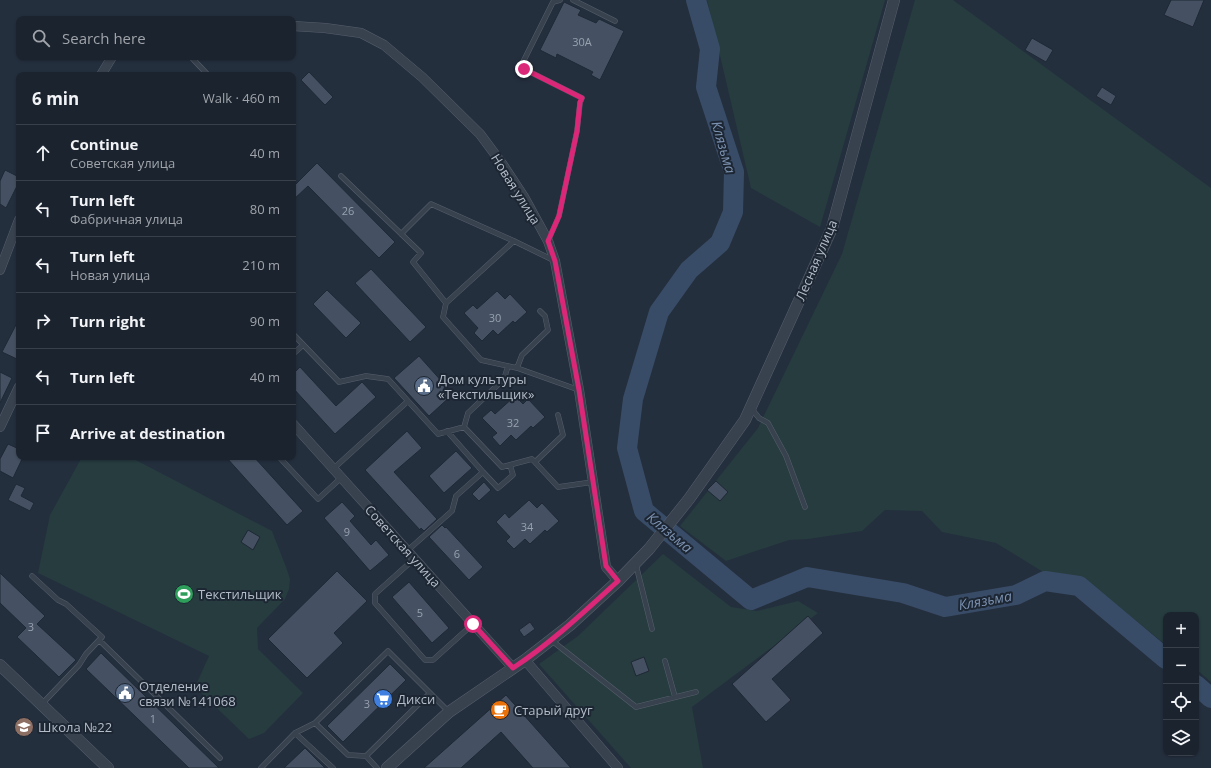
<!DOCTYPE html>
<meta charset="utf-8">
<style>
body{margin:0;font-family:"Open Sans",sans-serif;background:#282f3a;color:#f1f3f6}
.controls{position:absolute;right:12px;bottom:12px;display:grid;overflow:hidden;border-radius:8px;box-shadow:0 1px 3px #0004}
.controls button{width:36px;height:36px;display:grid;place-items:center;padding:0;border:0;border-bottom:1px solid #39404a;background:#1b232e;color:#f1f3f6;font:20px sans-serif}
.stop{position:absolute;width:12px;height:12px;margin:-9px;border:3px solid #db2777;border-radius:50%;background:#fff}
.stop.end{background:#db2777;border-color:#fff;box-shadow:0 1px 4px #0008}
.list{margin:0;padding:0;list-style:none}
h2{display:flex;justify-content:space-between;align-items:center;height:52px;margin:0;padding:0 16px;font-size:17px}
h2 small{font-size:13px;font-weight:400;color:#a0a4aa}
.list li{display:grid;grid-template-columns:26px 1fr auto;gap:12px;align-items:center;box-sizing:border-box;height:56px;padding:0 16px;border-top:1px solid #39404a}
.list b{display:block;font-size:15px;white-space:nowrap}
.list p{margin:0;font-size:13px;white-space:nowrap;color:#a0a4aa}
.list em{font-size:13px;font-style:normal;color:#a0a4aa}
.icon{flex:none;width:22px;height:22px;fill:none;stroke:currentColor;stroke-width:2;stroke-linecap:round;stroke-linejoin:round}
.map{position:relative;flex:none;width:1211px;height:768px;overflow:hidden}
.search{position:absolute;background:#1b232e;box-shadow:0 1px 3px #0004;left:16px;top:16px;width:280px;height:44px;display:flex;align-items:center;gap:10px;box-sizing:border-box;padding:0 14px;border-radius:8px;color:#a0a4aa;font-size:15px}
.panel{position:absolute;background:#1b232e;box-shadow:0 1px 3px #0004;left:16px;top:72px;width:280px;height:388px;border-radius:8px}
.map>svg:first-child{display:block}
.green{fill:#263c3f}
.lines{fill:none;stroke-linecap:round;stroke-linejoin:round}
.river{stroke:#394c67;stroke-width:20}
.building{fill:#455162;stroke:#1f2835}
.service-casing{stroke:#565f6c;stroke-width:5.5}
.minor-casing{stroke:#565f6c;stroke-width:10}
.tertiary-casing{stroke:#565f6c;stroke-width:12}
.service{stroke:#38414e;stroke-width:4.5}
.minor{stroke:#38414e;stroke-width:9}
.tertiary{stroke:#38414e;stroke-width:11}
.route{stroke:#db2777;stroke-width:5}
.labels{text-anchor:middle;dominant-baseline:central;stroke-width:4;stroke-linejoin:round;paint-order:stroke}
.number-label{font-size:11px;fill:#98a1af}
.street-label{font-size:13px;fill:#b4bcc9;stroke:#1d2633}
.poi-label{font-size:13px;fill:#b4bcc9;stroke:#1d2633;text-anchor:start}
.water-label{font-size:14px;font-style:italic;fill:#7c92b1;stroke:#1d2633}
</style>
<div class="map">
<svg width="1211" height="768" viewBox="0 0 1211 768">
<rect width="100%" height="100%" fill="#242f3e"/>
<!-- green -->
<path class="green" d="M707 0H885L820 227 751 188Z
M915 0H953L1211 188V682L1196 669V615H1166V645L1083 578 1043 572 996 543 942 532 922 511 885 510 862 531 808 539 789 540 726 561 680 526 758 428 842 254Z
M82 457H130L272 531 286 567 290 579 289 589 285 599 257 628 258 649 303 693 264 733 249 739 195 687 209 656 38 573 50 515Z
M663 554 731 607 757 611 798 601 818 613 692 707 703 768H631L539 664 578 636Z"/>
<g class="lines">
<!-- river -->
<path class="river" d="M696 0 710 49 706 87 734 172 733 212 720 243 689 270 659 312 633 399 627 448 644 511 751 600 807 577 903 593 945 607 1016 595 1045 581 1079 586 1166 659
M1196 685 1211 698"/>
</g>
<!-- building -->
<path class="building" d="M1171 0H1204L1193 27 1164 15Z
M564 2 581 10 578 15 596 23 599 19 624 31 600 80 591 75 593 72 557 54 556 58 540 50Z
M1032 38 1053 50 1046 62 1025 50Z
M309 72 333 97 325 105 301 80Z
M1102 87 1116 96 1111 105 1096 96Z
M317 163 395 242 379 258 308 186 293 200V187Z
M5 170 19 177V182L6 208 0 204V181Z
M371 269 426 327 410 342 355 283Z
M327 290 361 323 346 338 313 304Z
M497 291 505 299 510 294 527 312 515 323 513 321 498 335 493 330 482 341 474 333 478 328 464 313 473 305 477 309Z
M19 319V360L2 352Z
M419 356 453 394 429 416 394 378Z
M300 367 336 406 362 382 376 397 335 434 293 388V374Z
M0 372 12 378 0 403Z
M515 396 523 404 528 399 545 417 533 428 531 426 516 440 511 435 500 446 492 437 497 433 482 418 491 410 495 414Z
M407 431 422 448 394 472 437 519 424 531 421 528 420 530 365 470Z
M8 444 19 449V457H23L13 478 0 471V459Z
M456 451 472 468 444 493 429 476Z
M226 457H254L303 511 287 525Z
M716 481 728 492 720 501 707 490Z
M484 482 491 490 479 501 472 494Z
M16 484 25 488 21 496 34 503 30 511 8 500Z
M529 500 537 508 542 503 559 521 547 532 545 530 530 544 525 539 514 549 506 541 510 537 496 522 505 513 509 518Z
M342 502 355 516 350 521 371 545 376 540 389 555 370 571 324 518Z
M442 525 445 528 446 527 483 567 469 580 429 537Z
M248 530 260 537 253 550 241 542Z
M337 571 367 601 334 633 343 643 307 678 268 639Z
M0 573 45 616 37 624 76 660 59 677 17 637 26 628 0 603Z
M409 582 449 628 432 643 392 597Z
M808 616 823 633 772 679 791 700 766 722 732 684Z
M530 622 535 629 524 637 519 630Z
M101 653 219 768H189L86 669Z
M644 657 649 671 636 676 631 662Z
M390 664 406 680 343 742 327 726Z
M506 695 571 768H533L501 732 461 768H424Z
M305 748 325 768H284Z"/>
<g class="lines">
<!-- service casing -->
<g class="service-casing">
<path id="service" d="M573 0 615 21
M191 57 208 75
M341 176 421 253 413 262 446 303 443 317 481 360 517 368 579 390
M401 234 431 204 514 241 555 261
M548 241 559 216 577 131 580 103 582 98 524 69 522 64 553 2 560 0
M446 303 514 241
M293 334 339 382 366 376 388 379 438 434 464 427 502 467 532 459 558 487 593 482
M293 354 303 345
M517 368 522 355 548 330 545 316 540 311
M751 408 759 418 768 423 786 456 805 507
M464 427 468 413 504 379 508 366
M447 431 483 472
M279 457 318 499 341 478
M535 462 563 435 558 415
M333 469 408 401
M407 551 452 511 456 496 483 472 498 488 513 475 510 465
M414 559 375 594V603L425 660H433L473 624
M636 565 652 629
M32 576 58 600 66 604 102 637 86 654 79 665 41 705
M99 640 220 758
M551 640 636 707 696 692
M665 661 675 697
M295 733 315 723
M366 756 348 755 315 723 388 651 430 693
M261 768 295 733 333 768
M377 768 366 756 430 693 449 712"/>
</g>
<!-- minor casing -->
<g class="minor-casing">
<path id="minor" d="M293 26 325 28 361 33 384 45 422 77 480 134 503 165 524 197 548 241 555 261 579 390 606 567 618 581
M101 75 112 57
M0 270 19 220
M293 424 513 668
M0 427 19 387
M525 660 618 768"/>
</g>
<!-- tertiary casing -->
<g class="tertiary-casing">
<path id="tertiary" d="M0 665 108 768
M387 768 449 712 525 660 570 625 618 581 649 549 689 499 745 420 832 228 894 0"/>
</g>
<!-- service -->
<use href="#service" class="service"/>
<!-- minor -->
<use href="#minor" class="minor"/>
<!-- tertiary -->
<use href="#tertiary" class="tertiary"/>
</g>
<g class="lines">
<!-- route -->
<path class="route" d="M473 624 513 668C551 643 584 612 618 581L606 566 579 390 555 261 548 241 559 216 577 131 580 102 582 98 524 69"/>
</g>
<!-- icons -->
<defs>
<g id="civic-disc" transform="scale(1)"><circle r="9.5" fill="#5c6f8a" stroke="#1d2633"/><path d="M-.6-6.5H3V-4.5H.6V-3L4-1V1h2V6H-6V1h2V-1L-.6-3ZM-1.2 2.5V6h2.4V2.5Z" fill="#fff"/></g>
<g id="stadium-disc" transform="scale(1)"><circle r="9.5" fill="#2e9e5b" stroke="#1d2633"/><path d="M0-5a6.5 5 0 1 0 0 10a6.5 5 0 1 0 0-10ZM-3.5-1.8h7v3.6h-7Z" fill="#fff"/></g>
<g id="supermarket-disc" transform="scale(1)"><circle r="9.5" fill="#3f7fe0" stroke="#1d2633"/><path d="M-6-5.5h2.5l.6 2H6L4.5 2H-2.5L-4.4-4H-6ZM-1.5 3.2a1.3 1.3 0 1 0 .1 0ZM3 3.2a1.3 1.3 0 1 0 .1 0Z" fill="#fff"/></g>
<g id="cafe-disc" transform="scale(1)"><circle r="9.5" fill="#e8710a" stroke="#1d2633"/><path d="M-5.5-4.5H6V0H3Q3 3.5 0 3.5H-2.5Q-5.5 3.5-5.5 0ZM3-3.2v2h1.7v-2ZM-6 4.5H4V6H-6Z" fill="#fff"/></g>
<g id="school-disc" transform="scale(1)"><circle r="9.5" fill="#8d6e63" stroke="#1d2633"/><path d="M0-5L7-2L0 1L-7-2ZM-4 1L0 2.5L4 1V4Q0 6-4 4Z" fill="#fff"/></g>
</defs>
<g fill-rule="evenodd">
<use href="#civic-disc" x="424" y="386"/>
<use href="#stadium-disc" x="184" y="594"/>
<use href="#civic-disc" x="125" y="693"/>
<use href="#supermarket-disc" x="383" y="699"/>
<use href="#cafe-disc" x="500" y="710"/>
<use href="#school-disc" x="24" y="727"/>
</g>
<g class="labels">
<!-- number labels -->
<g class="number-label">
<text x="582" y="41">30А</text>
<text x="348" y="210">26</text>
<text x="495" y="317">30</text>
<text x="513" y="422">32</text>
<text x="527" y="526">34</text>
<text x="347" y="531">9</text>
<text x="457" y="553">6</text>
<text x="420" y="612">5</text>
<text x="31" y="626">3</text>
<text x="367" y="703">3</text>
<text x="153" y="718">1</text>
</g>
<!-- street labels -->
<g class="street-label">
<text transform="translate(516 189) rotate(58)">Новая улица</text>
<text transform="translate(816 260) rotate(-67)">Лесная улица</text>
<text transform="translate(403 546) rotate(48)">Советская улица</text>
</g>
<!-- poi labels -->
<g class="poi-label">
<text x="438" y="379">Дом культуры<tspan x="438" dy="15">«Текстильщик»</tspan></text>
<text x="198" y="594">Текстильщик</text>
<text x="139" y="686">Отделение<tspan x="139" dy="15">связи №141068</tspan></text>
<text x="397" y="699">Дикси</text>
<text x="514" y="710">Старый друг</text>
<text x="38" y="727">Школа №22</text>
</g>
<!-- water labels -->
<g class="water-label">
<text transform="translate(724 147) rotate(74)">Клязьма</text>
<text transform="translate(670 532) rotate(40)">Клязьма</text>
<text transform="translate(985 600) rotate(-10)">Клязьма</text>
</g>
</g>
</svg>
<div class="controls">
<button>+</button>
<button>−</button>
<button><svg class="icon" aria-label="locate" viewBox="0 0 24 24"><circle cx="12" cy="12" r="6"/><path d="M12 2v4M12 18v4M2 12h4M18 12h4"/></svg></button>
<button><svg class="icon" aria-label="layers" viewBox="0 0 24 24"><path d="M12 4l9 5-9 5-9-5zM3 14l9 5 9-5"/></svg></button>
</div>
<div class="stop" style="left:473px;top:624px"></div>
<div class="stop end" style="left:524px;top:69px"></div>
<div class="search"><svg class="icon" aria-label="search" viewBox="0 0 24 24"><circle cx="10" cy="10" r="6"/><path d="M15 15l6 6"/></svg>Search here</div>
<section class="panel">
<h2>6 min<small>Walk · 460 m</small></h2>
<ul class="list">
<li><svg class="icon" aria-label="ahead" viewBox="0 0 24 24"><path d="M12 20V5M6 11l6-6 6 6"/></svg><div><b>Continue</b><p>Советская улица</p></div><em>40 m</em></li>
<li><svg class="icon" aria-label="left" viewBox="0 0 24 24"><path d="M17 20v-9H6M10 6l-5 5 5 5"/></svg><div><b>Turn left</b><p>Фабричная улица</p></div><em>80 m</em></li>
<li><svg class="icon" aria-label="left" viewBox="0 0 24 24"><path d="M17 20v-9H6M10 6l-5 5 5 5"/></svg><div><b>Turn left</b><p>Новая улица</p></div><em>210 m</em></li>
<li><svg class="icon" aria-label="right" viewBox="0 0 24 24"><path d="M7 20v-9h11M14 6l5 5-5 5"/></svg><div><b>Turn right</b></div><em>90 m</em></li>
<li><svg class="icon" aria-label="left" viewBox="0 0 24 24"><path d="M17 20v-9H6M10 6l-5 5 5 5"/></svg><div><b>Turn left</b></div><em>40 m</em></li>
<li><svg class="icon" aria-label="arrive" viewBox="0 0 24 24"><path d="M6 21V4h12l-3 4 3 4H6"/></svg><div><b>Arrive at destination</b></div></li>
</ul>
</section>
</div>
